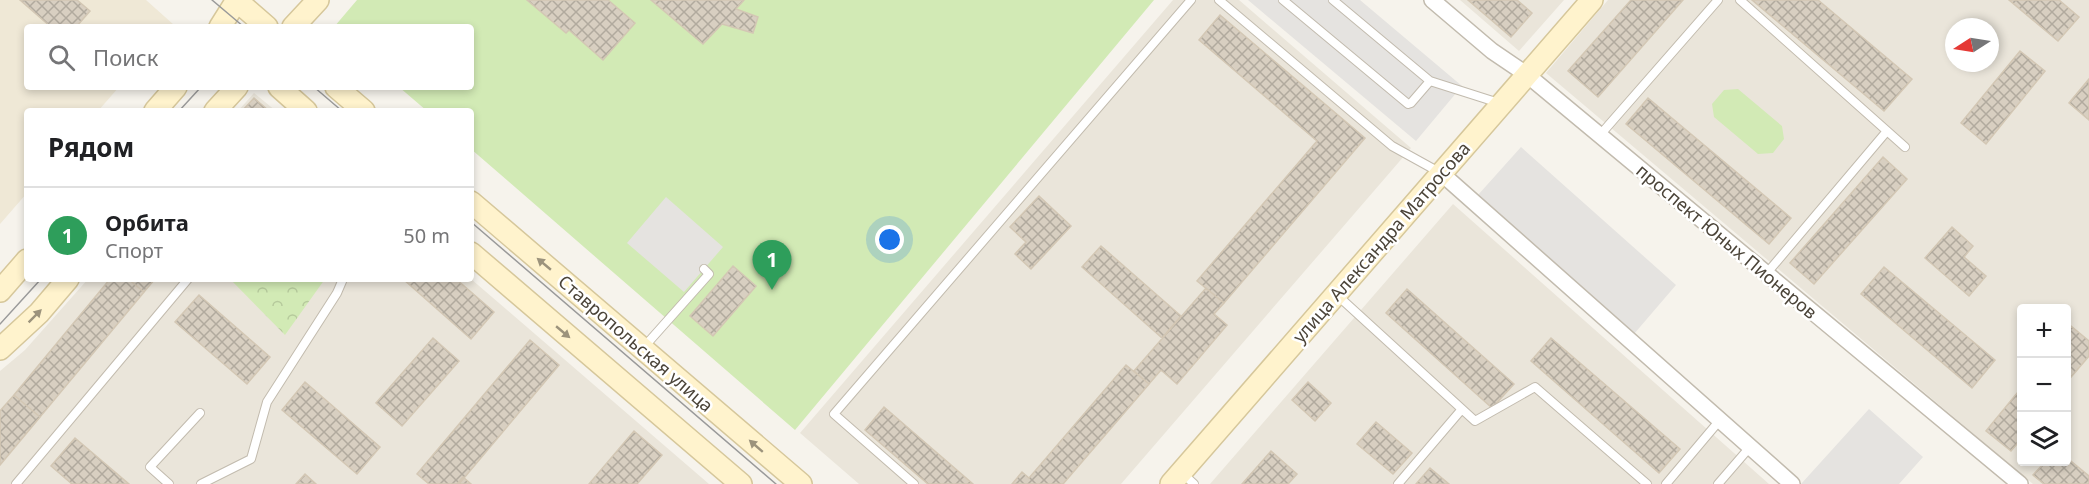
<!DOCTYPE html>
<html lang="ru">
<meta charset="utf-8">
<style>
body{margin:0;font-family:"Noto Sans",sans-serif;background:#f2f2f2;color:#202124}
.controls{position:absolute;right:18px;bottom:18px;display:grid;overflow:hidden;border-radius:6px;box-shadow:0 3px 9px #0003}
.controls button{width:54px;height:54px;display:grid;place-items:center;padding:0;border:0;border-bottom:2px solid #e0e0e0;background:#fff;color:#202124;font:30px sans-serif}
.compass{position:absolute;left:1945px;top:18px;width:54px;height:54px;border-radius:50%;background:#fff;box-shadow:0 3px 9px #0003;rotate:258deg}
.you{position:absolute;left:890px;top:240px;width:21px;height:21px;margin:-15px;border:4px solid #fff;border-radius:50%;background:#1a73e8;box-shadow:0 0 0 9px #1a73e833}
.badge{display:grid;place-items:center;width:39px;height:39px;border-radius:50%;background:#fc3f1d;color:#fff;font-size:20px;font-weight:700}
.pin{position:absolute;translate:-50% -50px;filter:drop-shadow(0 2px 3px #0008)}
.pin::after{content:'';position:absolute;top:32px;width:21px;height:18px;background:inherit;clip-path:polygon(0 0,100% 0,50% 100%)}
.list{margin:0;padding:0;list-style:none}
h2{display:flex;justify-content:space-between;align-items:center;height:78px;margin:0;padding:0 24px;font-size:26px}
h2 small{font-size:20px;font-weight:400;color:#757577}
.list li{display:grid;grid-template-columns:39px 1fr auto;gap:18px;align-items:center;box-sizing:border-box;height:96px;padding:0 24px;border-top:2px solid #e0e0e0}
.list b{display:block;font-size:22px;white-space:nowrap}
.list p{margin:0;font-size:20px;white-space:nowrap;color:#757577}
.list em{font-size:20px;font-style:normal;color:#757577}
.icon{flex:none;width:33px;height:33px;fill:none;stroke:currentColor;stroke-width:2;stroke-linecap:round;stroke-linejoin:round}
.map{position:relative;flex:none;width:2089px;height:484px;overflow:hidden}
.search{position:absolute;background:#fff;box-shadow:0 3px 9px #0003;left:24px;top:24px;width:450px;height:66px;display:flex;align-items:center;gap:15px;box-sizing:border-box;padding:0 21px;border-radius:6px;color:#757577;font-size:22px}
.panel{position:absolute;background:#fff;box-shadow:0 3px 9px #0003;left:24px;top:108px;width:450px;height:174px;border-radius:6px}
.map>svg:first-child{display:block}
.residential{fill:#eae5da;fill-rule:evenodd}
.education{fill:#efe8d6}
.forest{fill:url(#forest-crowns)}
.pitch{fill:#d2eab5}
.parking{fill:#e5e3e0}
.building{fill:url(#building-cross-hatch);stroke:#d3c7b4;stroke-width:1.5}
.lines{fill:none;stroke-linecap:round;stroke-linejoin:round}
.lane-casing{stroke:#c2bbae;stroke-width:10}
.street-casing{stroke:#c2bbae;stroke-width:18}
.secondary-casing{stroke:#d6c79b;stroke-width:24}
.lane{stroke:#fff;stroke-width:8}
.street{stroke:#fff;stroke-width:15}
.secondary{stroke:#fff3cd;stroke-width:21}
.tram{stroke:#9a9a9a;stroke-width:1.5}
.oneway{fill:#9c937c}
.labels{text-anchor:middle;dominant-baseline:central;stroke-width:5;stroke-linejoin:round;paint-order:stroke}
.street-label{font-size:18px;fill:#4b4439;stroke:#fff}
</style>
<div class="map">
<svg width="2089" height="484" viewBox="0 0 2089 484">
<defs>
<pattern id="forest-crowns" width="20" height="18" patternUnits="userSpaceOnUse" patternTransform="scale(1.5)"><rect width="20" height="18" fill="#d2eab5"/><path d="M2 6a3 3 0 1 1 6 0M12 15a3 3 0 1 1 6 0" fill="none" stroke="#b6ca9c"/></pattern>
<pattern id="building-cross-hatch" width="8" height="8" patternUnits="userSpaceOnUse" patternTransform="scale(1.5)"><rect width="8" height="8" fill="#d8cfc1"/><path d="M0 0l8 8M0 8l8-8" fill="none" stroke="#b1aa9e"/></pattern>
</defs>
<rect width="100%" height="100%" fill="#f6f3ec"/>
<!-- residential -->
<path class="residential" d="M1173 0H1239L1411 148 1121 484H859L800 433Z
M1460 0H1564L1519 51Z
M1608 0H2089V484H2033L1546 73ZM1954 27H1990V63H1954ZM2022 308H2066V462H2022Z
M254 93 276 111H238Z
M1453 204 1769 484H1210Z
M88 279H471L709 484H0V371L25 350Z"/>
<!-- education -->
<path class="education" d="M0 0H146L174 25 172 27H27V87H119L98 111H27V193L0 224Z"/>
<!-- forest -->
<path class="forest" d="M230 279H325L285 335Z"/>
<!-- pitch -->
<path class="pitch" d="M357 0H1154L795 430 471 149V111H427L399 87H471V27H334Z
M1738 89 1782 126 1784 139 1773 153 1758 154 1714 117 1712 104 1724 90Z"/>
<!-- parking -->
<path class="parking" d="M1248 0H1360L1462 86 1416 141Z
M1521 147 1676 285 1634 334 1478 195Z
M666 197 723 247 684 292 627 243Z
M1869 409 1923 457 1899 484H1801Z"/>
<!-- building -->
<path class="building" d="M20 0H77L90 11 76 27H51Z
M527 0H608L635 23 603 60 569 30 566 33Z
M651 0H744L736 9 758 17 753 33 722 24 703 44Z
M1468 0H1517L1532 13 1511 37Z
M1631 0H1683L1598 97 1568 71Z
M1752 0H1818L1912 79 1884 111Z
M2009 0H2059L2079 17 2058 41Z
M1220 15 1365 138 1224 303 1197 281 1317 141 1199 40Z
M2020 51 2045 71 1986 144 1961 123Z
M2089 79V120L2069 103Z
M254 98 269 111H242Z
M1648 98 1791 218 1769 244 1626 124Z
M1883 157 1907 179 1814 284 1790 263Z
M1039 196 1071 226 1031 269 1015 254 1026 242 1010 227Z
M1952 227 1973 246 1964 257 1986 276 1969 296 1925 258Z
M1101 246 1181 316 1162 338 1082 267Z
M733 266 756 286 713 336 690 316Z
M1884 267 1995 360 1972 388 1861 294Z
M110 279H128L144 292 40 417 14 395Z
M128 279H155L144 292Z
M403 279H456L494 312 471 339Z
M1206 288 1224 303 1214 314 1227 325 1177 384 1161 370 1149 384 1134 371Z
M1407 289 1514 384 1492 408 1386 313Z
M199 295 270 357 247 384 175 322Z
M2071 326 2089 341V356L2066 383V332Z
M433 338 459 361 402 426 376 403Z
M1551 338 1680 449 1659 473 1531 361Z
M530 340 559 365 459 484H429L417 474Z
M1126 365 1149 384 1063 484H1012L1022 472 1029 478Z
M305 382 380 447 357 474 282 410Z
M1308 382 1331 403 1315 421 1292 400Z
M2022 387V438L2011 451 1986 431Z
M14 395 40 417 0 465V411Z
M884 407 973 484H928L865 430Z
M1376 422 1412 453 1393 474 1357 444Z
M634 431 662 455 637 484H589Z
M75 438 129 484H72L51 466Z
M1271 451 1297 474 1288 484H1242Z
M2066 457 2089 476V484H2044L2033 475 2045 462H2066Z
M1430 468 1449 484H1416Z
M305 474 316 484H296Z
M463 477 471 484H457Z"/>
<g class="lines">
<!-- lane casing -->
<g class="lane-casing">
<path id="lane" d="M1219 0 1392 146 1439 172
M1283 0 1408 104 1411 103 1430 81
M1333 0 1430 81 1499 103
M1740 0 1905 147
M1600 135 1718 0
M1767 273 1887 131
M1337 295 1475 421 1535 387 1647 484
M644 347 709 274 704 269
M1182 473 1194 484
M16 484 188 279
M169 484 150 467 200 413
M201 484 251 459 267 402 337 293 343 279
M914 484 834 414 1191 0
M1398 484 1462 409
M1666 484 1720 420
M1718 484 1750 447"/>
</g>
<!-- street casing -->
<g class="street-casing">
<path id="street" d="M1432 0 1492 51 1526 74 2020 484
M1441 173 1792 484"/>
</g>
<!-- secondary casing -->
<g class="secondary-casing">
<path id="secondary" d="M236 0 267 27
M220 27 237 0
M293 27 318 0
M279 87 306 111
M336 87 364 111
M155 111 176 87
M215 111 237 87
M471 202 801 484
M471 253 741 484
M0 291 27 260
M0 349 39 313 68 279
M1171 484 1592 0"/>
</g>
<!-- lane -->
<use href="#lane" class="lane"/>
<!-- street -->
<use href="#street" class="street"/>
<!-- secondary -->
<use href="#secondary" class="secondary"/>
<!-- tram -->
<path class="tram" d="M212 0 244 27
M314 87 342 111
M179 111 201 87
M471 222 776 484
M0 324 41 279"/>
</g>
<!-- one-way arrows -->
<defs><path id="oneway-solid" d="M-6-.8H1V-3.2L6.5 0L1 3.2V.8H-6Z" transform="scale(1.5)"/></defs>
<g class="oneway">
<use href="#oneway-solid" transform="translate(544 264) rotate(-140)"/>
<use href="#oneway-solid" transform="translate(35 316) rotate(-45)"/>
<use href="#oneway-solid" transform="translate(563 332) rotate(40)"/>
<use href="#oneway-solid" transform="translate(756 446) rotate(-139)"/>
</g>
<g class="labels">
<!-- street labels -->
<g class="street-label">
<text transform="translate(1727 241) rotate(40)">проспект Юных Пионеров</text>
<text transform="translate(1381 242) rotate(-49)">улица Александра Матросова</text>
<text transform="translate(636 343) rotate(41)">Ставропольская улица</text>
</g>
</g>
</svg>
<div class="controls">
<button>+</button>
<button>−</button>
<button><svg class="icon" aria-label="layers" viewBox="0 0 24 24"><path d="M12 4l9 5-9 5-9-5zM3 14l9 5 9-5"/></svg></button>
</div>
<svg class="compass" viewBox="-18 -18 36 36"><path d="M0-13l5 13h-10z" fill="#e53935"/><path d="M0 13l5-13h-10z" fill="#757577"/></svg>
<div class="you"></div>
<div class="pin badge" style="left:772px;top:290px;background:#2e9e5b">1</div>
<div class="search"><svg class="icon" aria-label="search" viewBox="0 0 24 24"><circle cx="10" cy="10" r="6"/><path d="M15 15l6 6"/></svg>Поиск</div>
<section class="panel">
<h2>Рядом<small></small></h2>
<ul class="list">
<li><span class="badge" style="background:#2e9e5b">1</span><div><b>Орбита</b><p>Спорт</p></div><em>50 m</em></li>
</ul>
</section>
</div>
